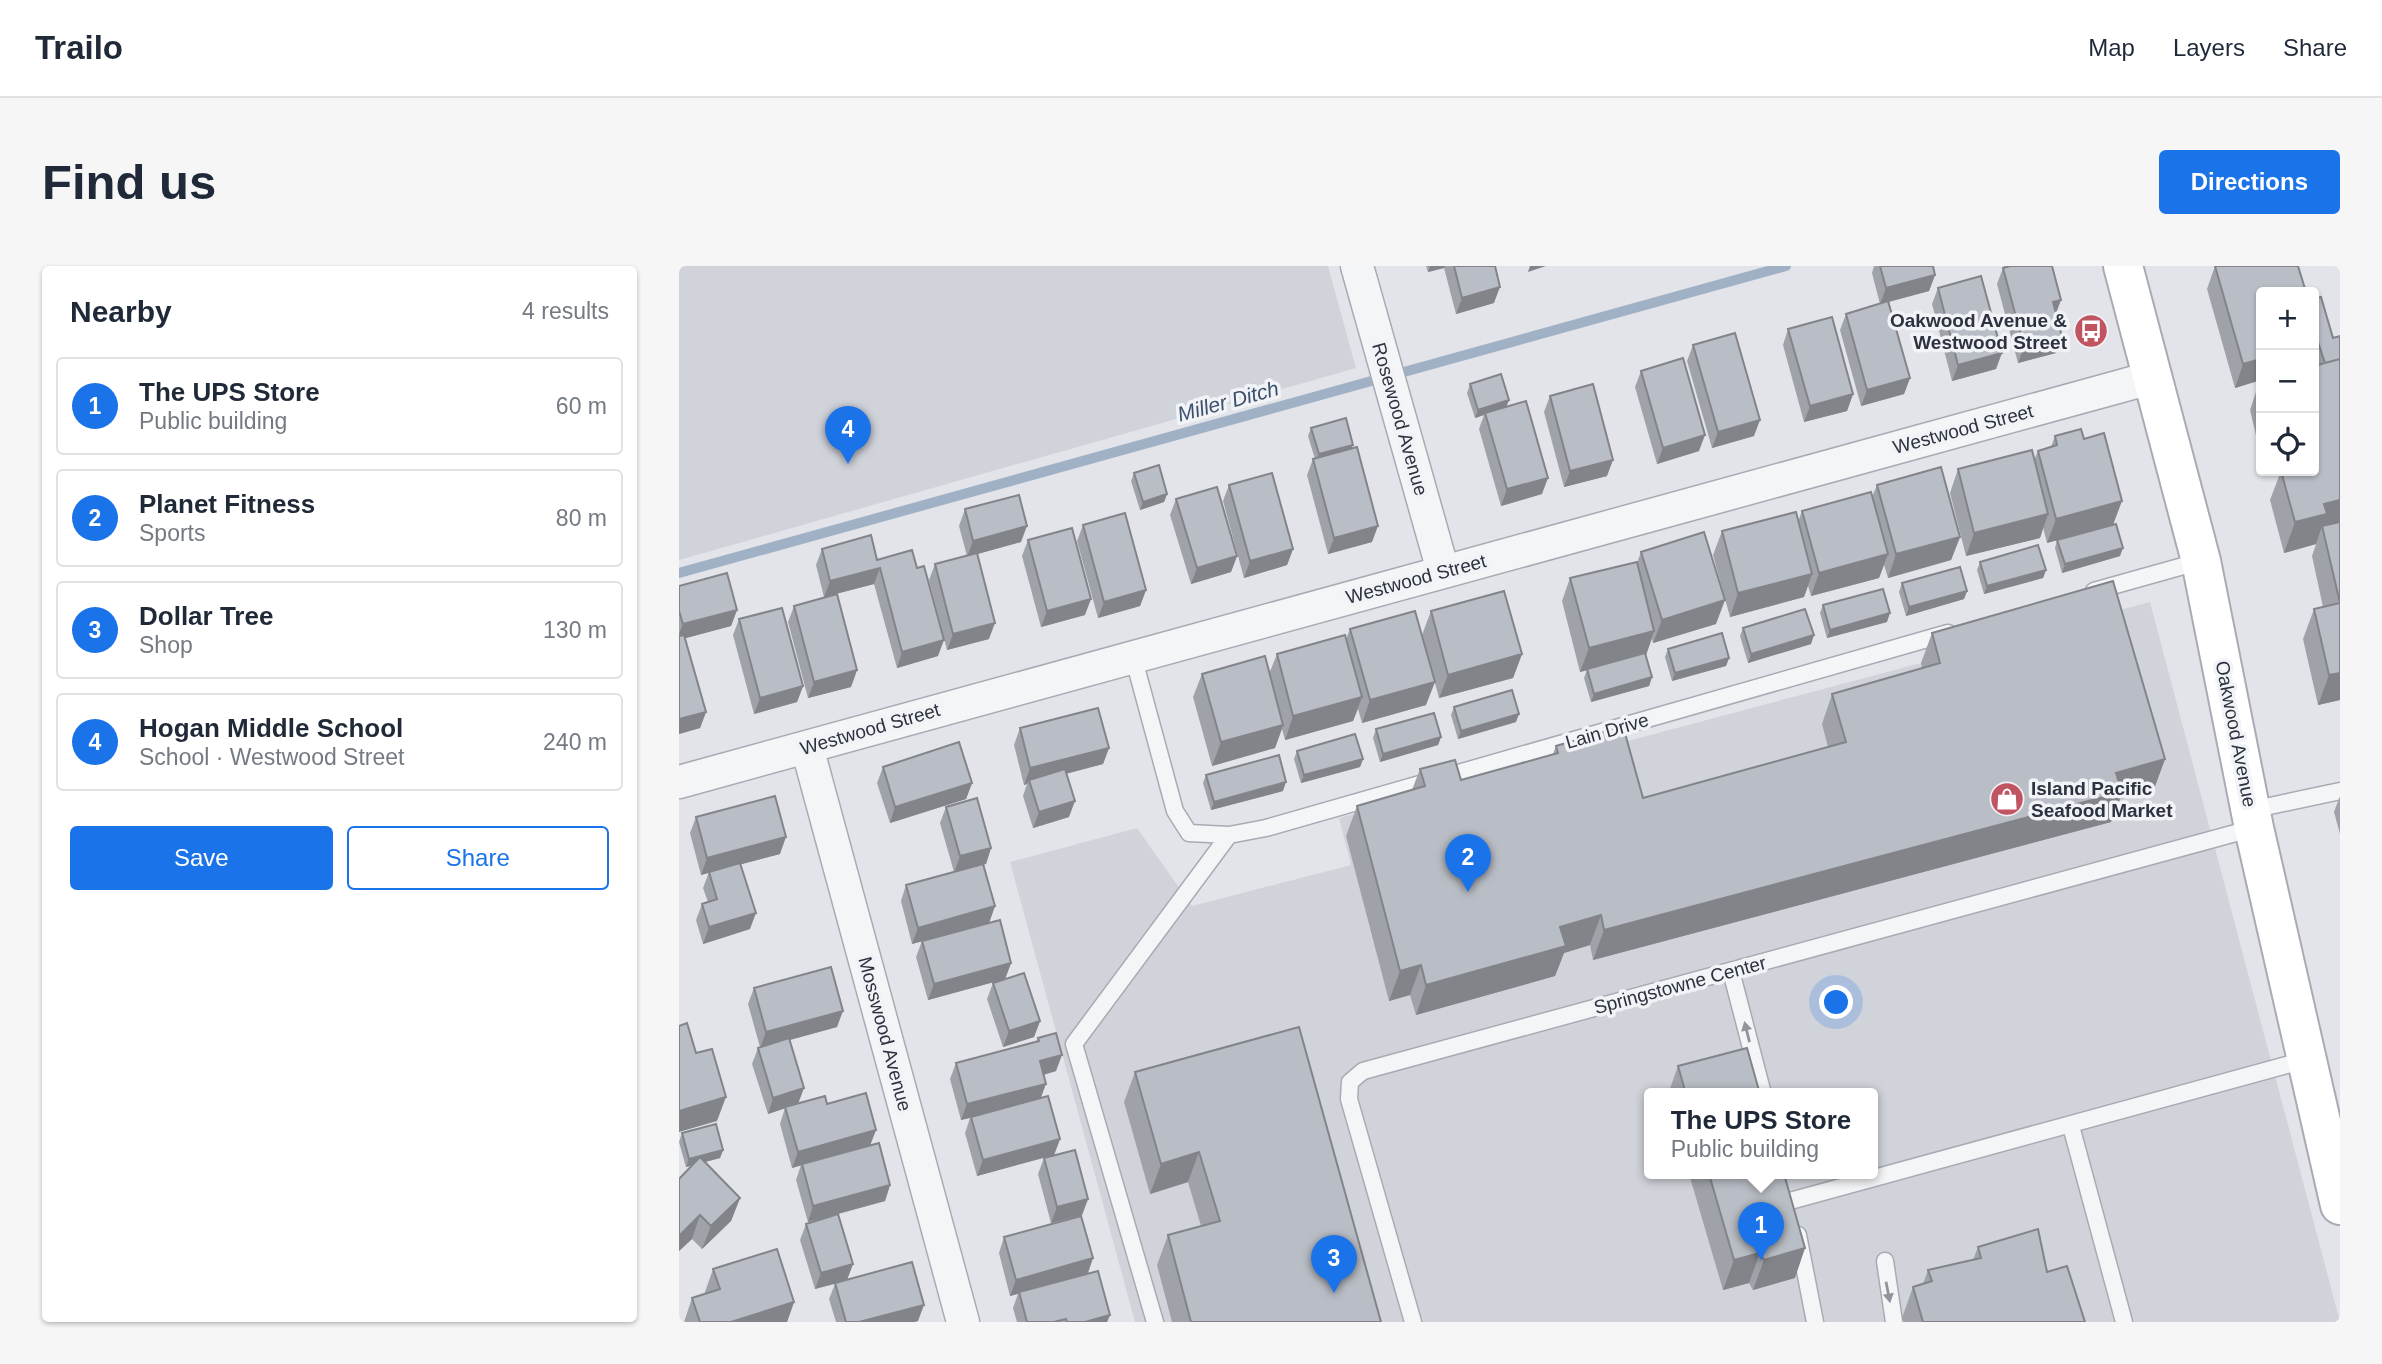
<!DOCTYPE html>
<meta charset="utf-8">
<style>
body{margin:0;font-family:Helvetica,sans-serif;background:#f6f6f7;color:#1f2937}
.controls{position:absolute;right:21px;top:21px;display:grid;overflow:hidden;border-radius:7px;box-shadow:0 2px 5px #0004}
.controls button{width:63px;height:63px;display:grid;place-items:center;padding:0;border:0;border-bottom:2px solid #e0e1e3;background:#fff;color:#1f2937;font:35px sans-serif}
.you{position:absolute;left:1158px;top:737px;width:24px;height:24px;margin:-18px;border:5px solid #fff;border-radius:50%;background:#1a73e8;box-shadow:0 0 0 10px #1a73e833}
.badge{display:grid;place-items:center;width:46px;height:46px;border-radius:50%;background:#1a73e8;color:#fff;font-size:23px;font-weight:700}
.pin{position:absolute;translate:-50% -58px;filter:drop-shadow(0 2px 4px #0008)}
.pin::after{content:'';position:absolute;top:37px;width:24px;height:21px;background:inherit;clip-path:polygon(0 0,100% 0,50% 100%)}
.popup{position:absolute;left:965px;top:822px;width:234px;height:91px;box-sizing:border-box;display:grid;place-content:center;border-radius:7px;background:#fff;filter:drop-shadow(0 2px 5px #0005);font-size:23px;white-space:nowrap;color:#747a83}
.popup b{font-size:26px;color:#1f2937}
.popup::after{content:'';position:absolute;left:50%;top:100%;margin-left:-14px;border:14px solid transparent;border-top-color:#fff}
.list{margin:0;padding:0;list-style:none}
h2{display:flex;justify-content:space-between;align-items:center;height:91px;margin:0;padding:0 28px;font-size:30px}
h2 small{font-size:23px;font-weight:400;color:#747a83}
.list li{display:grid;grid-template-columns:46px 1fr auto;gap:21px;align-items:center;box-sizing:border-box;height:98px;margin:0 14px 14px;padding:0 14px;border:2px solid #e0e1e3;border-radius:7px}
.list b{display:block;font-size:26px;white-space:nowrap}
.list p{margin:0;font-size:23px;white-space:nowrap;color:#747a83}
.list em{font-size:23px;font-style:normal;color:#747a83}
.actions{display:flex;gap:14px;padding:21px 28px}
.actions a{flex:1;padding:16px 0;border:2px solid #1a73e8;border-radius:7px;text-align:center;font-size:24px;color:#1a73e8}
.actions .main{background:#1a73e8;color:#fff}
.icon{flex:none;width:38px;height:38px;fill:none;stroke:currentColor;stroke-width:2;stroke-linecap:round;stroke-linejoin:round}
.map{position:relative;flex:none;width:1661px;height:1056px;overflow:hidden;border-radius:7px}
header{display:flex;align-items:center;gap:42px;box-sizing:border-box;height:98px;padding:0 35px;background:#fff;border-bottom:2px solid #e0e1e3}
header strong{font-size:33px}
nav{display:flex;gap:38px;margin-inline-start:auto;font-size:24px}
.intro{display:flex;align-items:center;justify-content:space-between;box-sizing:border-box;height:168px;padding:0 42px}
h1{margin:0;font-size:49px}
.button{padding:18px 32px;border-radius:7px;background:#1a73e8;color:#fff;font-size:24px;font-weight:700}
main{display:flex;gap:42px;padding:0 42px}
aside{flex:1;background:#fff;border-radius:7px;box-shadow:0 2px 5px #0004}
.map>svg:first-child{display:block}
.built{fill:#d0d3da;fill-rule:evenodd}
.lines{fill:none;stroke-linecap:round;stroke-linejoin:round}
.stream{stroke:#a1b1c5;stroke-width:10}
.lane-casing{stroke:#a8abb3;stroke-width:19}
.street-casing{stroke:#a8abb3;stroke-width:35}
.secondary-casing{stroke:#a8abb3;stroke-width:42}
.lane{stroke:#f4f5f7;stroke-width:16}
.street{stroke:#f4f5f7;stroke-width:32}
.secondary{stroke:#fff;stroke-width:38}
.wall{fill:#9fa3a9}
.shaded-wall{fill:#82848a}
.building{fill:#b9bdc5;stroke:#82848a;stroke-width:2}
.oneway{fill:#90949b}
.labels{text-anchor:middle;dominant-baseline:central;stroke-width:7;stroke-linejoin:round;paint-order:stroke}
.poi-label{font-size:19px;font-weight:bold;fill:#2c323f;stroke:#f1f3f6;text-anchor:end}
.street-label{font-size:19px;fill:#2c323f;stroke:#f1f3f6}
.water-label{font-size:21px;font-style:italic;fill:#3a506e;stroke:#f1f3f6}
</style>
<header>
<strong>Trailo</strong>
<nav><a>Map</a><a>Layers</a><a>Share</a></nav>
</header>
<div class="intro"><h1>Find us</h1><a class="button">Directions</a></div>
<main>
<aside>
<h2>Nearby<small>4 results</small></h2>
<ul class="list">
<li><span class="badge">1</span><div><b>The UPS Store</b><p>Public building</p></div><em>60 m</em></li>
<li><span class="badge">2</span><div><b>Planet Fitness</b><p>Sports</p></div><em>80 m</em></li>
<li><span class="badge">3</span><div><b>Dollar Tree</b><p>Shop</p></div><em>130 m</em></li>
<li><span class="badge">4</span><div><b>Hogan Middle School</b><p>School · Westwood Street</p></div><em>240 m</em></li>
</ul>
<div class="actions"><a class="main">Save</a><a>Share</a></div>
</aside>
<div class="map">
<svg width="1661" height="1056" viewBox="0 0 1661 1056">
<rect width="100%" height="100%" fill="#e2e4e9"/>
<!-- built -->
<path class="built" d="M0 0H649L677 102 0 294Z
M1471 336 1661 1056H456L331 596 458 562 513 640 672 599 660 552ZM970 828H1194V908H970Z"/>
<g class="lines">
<!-- stream -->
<path class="stream" d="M0 307 1107 0"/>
<!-- lane casing -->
<g class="lane-casing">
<path id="lane" d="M1415 325 1522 295
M454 390 496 545 510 567 550 569 587 562 1269 367
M1572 544 1661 525
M1052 705 1084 828
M1392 860 1445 1056
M1111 935 1626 794
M1119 969 1136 1056
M1206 995 1215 1056
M476 1056 395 778 550 569
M734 1056 670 833 671 816 684 805 1575 562"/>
</g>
<!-- street casing -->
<g class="street-casing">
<path id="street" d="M678 0 764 305
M128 481 284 1056
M0 516 1475 111"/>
</g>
<!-- secondary casing -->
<g class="secondary-casing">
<path id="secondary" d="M1444 0 1522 295 1575 562 1661 939"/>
</g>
<!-- lane -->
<use href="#lane" class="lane"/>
<!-- street -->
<use href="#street" class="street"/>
<!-- secondary -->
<use href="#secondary" class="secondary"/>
</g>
<!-- wall -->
<path class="wall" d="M747 0H816L815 37 777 48 765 2 749 6Z
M1195 0H1254L1256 9 1250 25 1210 36 1231 112 1225 128 1182 140 1161 64 1167 48 1201 38 1193 7Z
M1325 0H1373L1377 47 1383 71 1377 87 1339 97 1318 18 1324 2H1325Z
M1536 0 1582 26V190L1571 144 1581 114 1556 122 1528 23Z
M1259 22 1317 103 1273 115 1253 38Z
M1635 33 1654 72 1661 70V434L1639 439 1624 373 1635 343 1644 341 1633 290 1637 278 1605 287 1591 234 1602 205H1635Z
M1109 63 1174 128 1168 145 1125 156 1104 79Z
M1014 79 1075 170 1033 182 1008 95Z
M962 105 1020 185 978 198 956 121Z
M791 118 827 141 863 228 822 240 800 163 805 149 796 152 788 127Z
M871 130 928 210 885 221 865 146Z
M632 162 673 183 693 276 649 288 628 209 634 193H636L629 170Z
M1376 170 1405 173 1435 258 1441 290 1383 307 1376 282 1378 274 1368 277 1364 261 1361 272 1287 290 1271 227 1279 203 1355 194 1359 185 1372 181Z
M455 207 488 228 485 236 461 244 452 215Z
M550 219 614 283 608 299 565 312 544 235Z
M1198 219 1281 271 1272 294 1209 312 1205 299 1200 312 1132 330 1129 320 1125 331 1051 351 1034 289 1043 265 1119 256 1123 245 1193 231Z
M497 233 558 290 552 306 512 318 491 249Z
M286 243 342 276 298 288 310 373 268 384 250 314 256 298 288 290 280 260Z
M404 259 467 324 461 340 419 352 398 275Z
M349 274 406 349 362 361 343 290Z
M143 283 198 294 259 390 218 402 195 318 145 331 137 299Z
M962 286 1037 358 974 377 973 373 967 389 973 411 970 420 912 436 905 412 908 404 901 406 883 335 891 312 958 297Z
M1301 296 1367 304 1364 312 1305 328 1298 304Z
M1223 317 1288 325 1285 333 1227 350 1220 326Z
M0 320 58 344 52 360 6 372 27 446 21 462 0 468Z
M1144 339 1208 356 1148 372 1141 347Z
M115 340 178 404 172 421 129 432 109 356Z
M752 345 843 388 834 412 760 432 743 369Z
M60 353 124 420 118 436 75 448 54 369Z
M1064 362 1132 378 1069 397 1061 370Z
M671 363 747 439 683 457 679 443 674 455 606 474 603 463 596 482 533 500 514 431 523 408H590L598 388 667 373Z
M1253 367 1486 493 1475 523 1441 533 1432 556 914 694 911 679 885 687 876 710 737 749 731 729 710 735 667 570 678 540 733 524 741 503 782 514 874 488 877 480 964 532 1149 481 1143 458 1153 428 1243 402 1242 397Z
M989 383 1050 392 1047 400 993 415 986 391Z
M775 441 837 456 779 473 772 449Z
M341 462 430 482 424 498 387 508 390 551 354 562 344 530 348 518 345 519 335 479Z
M697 463 762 471 759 479 701 496 694 472Z
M618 485 684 493 681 501 622 517 615 493Z
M204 501 293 517 287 533 211 557 198 517Z
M527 509 604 525 532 544 524 517Z
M1661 530V568L1655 546Z
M267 541 312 582 307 598H305L316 640 310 657 332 697 326 713 361 755 355 771 324 781 308 733 314 717 326 713 249 734 237 691 243 675 233 678 222 635 227 619 275 606 261 557Z
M17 551 101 588 62 598 71 663 24 678 17 654 23 638 29 636 24 622 30 606 22 609 11 567Z
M75 722 158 761 111 774 119 838H148L192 879 211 919 206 935 159 948 174 998 168 1013 239 1055 235 1056H157L150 1033 156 1018 136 1023 121 974 127 958 158 948 129 956 117 914 122 899 113 902 101 858 106 842 89 848 73 798 79 782 81 781 69 738Z
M359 772 377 805 365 809 362 832 381 873 375 889 298 910 286 867 291 852 282 854 271 813 277 797 357 776Z
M999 800 1081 828H989Z
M456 806 702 1056H493L478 999 489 969 522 960 509 916 471 928 445 836Z
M3 867 44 884 41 892 26 896 61 932 52 955 23 983 13 973 0 985V913L13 899 7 901 0 876Z
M365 892 409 933 403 949 372 957 359 908Z
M1010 908H1105L1116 1012 1074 1024 1070 1017 1044 1024Z
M325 971 414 992 409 1008 431 1049 428 1056H338L334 1042 339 1028 331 1030 320 987Z
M1299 981 1368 1006 1406 1056H1225L1223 1052 1234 1021 1244 1018 1249 1004 1294 994Z
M34 1003 115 1036 108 1056H5L13 1032 26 1028V1026Z"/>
<!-- shaded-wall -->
<path class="shaded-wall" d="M751 0H766L765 2 749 6Z
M851 0H867L849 6Z
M1256 9 1250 25 1201 38 1207 22Z
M821 21 815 37 777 48 783 32Z
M1382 34 1376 50 1374 36Z
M1383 71 1377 87 1339 97 1345 81Z
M1639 76 1635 89V77Z
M1323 87 1317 103 1273 115 1279 99Z
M1582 93V114L1556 122 1564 98Z
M1231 112 1225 128 1182 140 1188 124Z
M1174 128 1168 145 1125 156 1131 140Z
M830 134 827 142 806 147 805 149 796 152 799 144Z
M1081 154 1075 170 1033 182 1039 166Z
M1026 169 1020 185 978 198 984 182Z
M674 179 671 187 637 196 640 188Z
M934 194 928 210 885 221 891 205Z
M869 212 863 228 822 240 828 223Z
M488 228 485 236 461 244 464 236Z
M1661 234V262L1643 260 1637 278 1605 287 1616 256 1645 238Z
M1443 235 1434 259 1368 277 1377 253Z
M1369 248 1361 272 1287 290 1295 267Z
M348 260 342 276 288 291 294 275Z
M699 260 693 276 649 288 655 272Z
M1281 271 1272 294 1209 312 1217 288Z
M1444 282 1441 290 1383 307 1386 298Z
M614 283 608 299 565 312 571 295Z
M1209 288 1200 312 1132 330 1140 307Z
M558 290 552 306 512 318 518 302Z
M201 302 195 318 145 331 151 315Z
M1367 304 1364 312 1305 328 1308 320Z
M1133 308 1125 331 1051 351 1059 327Z
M467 324 461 340 419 352 425 336Z
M1288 325 1285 333 1227 350 1230 341Z
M412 333 406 349 362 361 368 345Z
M1046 334 1037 358 974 377 983 354Z
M58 344 52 360 0 374V368L4 358Z
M1211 347 1208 356 1148 372 1151 364Z
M316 357 310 373 268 384 274 368Z
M975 365 967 389 901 406 910 382Z
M1135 369 1132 378 1069 397 1072 388Z
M265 374 259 390 218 402 223 386Z
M843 388 834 412 760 432 769 409Z
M1050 392 1047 400 993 415 996 407Z
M178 404 172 421 129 432 135 416Z
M1661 407V434L1639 439 1650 409Z
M973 411 970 420 912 436 915 428Z
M756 416 747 439 683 457 691 434Z
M124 420 118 436 75 448 81 432Z
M683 431 674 455 606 474 614 450Z
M27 446 21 462 0 468V453Z
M840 448 837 456 779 473 782 465Z
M604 459 596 482 533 500 542 476Z
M762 471 759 479 701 496 704 488Z
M430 482 424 498 351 517 350 514 348 518 345 519 351 502Z
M684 493 681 501 622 517 625 509Z
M1486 493 1475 523 1441 533 1432 556 914 694 925 664 1437 507Z
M607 516 604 525 532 544 535 536Z
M293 517 287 533 211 557 216 541Z
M396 535 390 551 354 562 360 546Z
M107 571 101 588 22 609 28 592Z
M312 582 307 598 275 607 281 590Z
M316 640 310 657 233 678 239 662Z
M77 647 71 663 24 678 30 661Z
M922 649 911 679 885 687 876 710 737 749 747 719 881 661Z
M332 697 326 713 249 734 255 718Z
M742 699 731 729 710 735 721 705Z
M164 745 158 761 81 782 87 766Z
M361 755 355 771 324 781 330 765Z
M383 789 377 805 355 811 361 795Z
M367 818 361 834 282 854 288 838Z
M125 822 119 838 89 848 94 832Z
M47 831 38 855 0 866V845Z
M197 864 191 880 113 902 119 886Z
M381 873 375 889 298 910 304 894Z
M44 884 41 892 7 901 10 893Z
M520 886 509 916 471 928 482 898Z
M211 919 206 935 129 956 134 940Z
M61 932 52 955 23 983 32 960Z
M409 933 403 949 372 957 378 941Z
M21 949 13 973 0 985V970Z
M1126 982 1116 1012 1074 1024 1085 994Z
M1081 987 1070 1017 1044 1024 1055 994Z
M414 992 408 1008 331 1030 337 1014Z
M174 998 168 1014 136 1023 142 1007Z
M115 1036 108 1056H52Z
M245 1039 239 1055 235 1056H180Z
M431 1049 428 1056H406Z"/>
<!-- building -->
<path class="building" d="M775 0H816L821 21 783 32Z
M1201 0H1254L1256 9 1207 22Z
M1331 0H1373L1382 34 1374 36 1383 71 1345 81 1324 2Z
M1536 0H1619L1627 26H1582V93L1564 98Z
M1302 10 1323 87 1279 99 1259 22Z
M1642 31 1654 72 1661 70V93L1646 97 1639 76 1635 77V33Z
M1209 35 1231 112 1188 124 1167 48Z
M1153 51 1174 128 1131 140 1109 63Z
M1056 67 1081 154 1039 166 1014 79Z
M1004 92 1026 169 984 182 962 105Z
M1661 93V234L1645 238 1648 248 1616 256 1602 205H1635V100Z
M822 108 830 134 799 144 791 118Z
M914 118 934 194 891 205 871 130Z
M847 135 869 212 828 223 806 147Z
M667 152 674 179 640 188 632 162Z
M1402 163 1405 173 1425 167 1443 235 1377 253 1359 185 1378 179 1376 170Z
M678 181 699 260 655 272 634 193Z
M1353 184 1369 248 1295 267 1279 203Z
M480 199 488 228 464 236 455 207Z
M1262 201 1281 271 1217 288 1198 219Z
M593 207 614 283 571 295 550 219Z
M538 221 558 290 518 302 497 233Z
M1192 226 1209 288 1140 307 1123 245Z
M340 229 348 260 294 275 286 243Z
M1117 246 1133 308 1059 327 1043 265Z
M446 247 467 324 425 336 404 259Z
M1661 256V407L1650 409 1635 343 1661 337 1643 260Z
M1437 258 1444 282 1386 298 1378 274Z
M393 262 412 333 368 345 349 274Z
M1025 266 1046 334 983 354 962 286Z
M192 269 198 294 233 284 238 302 245 300 265 374 223 386 201 302 151 315 143 283Z
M1359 279 1367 304 1308 320 1301 296Z
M298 287 316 357 274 368 256 298Z
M958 296 975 365 910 382 891 312Z
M1281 301 1288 325 1230 341 1223 317Z
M48 307 58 344 4 358 0 345V320Z
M1434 315 1486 493 1437 507 1443 526 925 664 922 649 881 661 887 680 747 719 742 699 721 705 678 540 746 520 741 503 776 494 782 514 879 487 877 480 944 460 964 532 1167 476 1153 428 1261 397 1253 367Z
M1204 323 1211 347 1151 364 1144 339Z
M825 325 843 388 769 409 752 345Z
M158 328 178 404 135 416 115 340Z
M103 342 124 420 81 432 60 353Z
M1126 343 1135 369 1072 388 1064 362Z
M736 345 756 416 691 434 671 363Z
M1043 367 1050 392 996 407 989 383Z
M5 369 27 446 0 453V370Z
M666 369 683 431 614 450 598 388Z
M966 387 973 411 915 428 908 403Z
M586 390 604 459 542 476 523 408Z
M833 424 840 448 782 465 775 441Z
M419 442 430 482 351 502 341 462Z
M755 447 762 471 704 488 697 463Z
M676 468 684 493 625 509 618 485Z
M280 476 293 517 216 541 204 501Z
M600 489 607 516 535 536 527 509Z
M386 503 396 535 360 546 350 514Z
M96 530 107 571 28 592 17 551Z
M298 532 312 582 281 590 267 541Z
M61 597 77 647 30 661 23 638 38 633 30 606Z
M304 598 316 640 239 662 227 619Z
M321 654 332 697 255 718 243 675Z
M152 701 164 745 87 766 75 722Z
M345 707 361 755 330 765 314 717Z
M8 757 17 787 33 783 47 831 0 845V760Z
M620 761 702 1056H512L489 969 541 955 520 886 482 898 456 806Z
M377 767 383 789 361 795 367 818 288 838 277 797 360 775 359 772Z
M110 772 125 822 94 832 79 782Z
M1068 782 1081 828H1007L999 800Z
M187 827 197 864 119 886 106 841 146 830 148 838Z
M369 830 381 873 304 894 292 851Z
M37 858 44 884 10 893 3 867Z
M200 877 211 919 134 940 123 898Z
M396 884 409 933 378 941 365 892Z
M21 891 61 932 32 960 21 949 0 970V913Z
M1030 908H1105L1126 982 1085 994 1081 987 1055 994Z
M159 948 174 998 142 1007 127 958Z
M402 950 414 992 337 1014 325 971Z
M1359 963 1368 1006 1388 1000 1406 1056H1244L1234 1021 1253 1015 1249 1004 1302 992 1299 981Z
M98 983 115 1036 52 1056H21L13 1032 41 1023 34 1003Z
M233 996 245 1039 180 1056H167L156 1017Z
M419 1005 431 1049 406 1056H388L387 1053 375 1056H348L340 1026Z"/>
<!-- one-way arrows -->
<defs><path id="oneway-solid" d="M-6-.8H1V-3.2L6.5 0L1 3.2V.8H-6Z" transform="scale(1.75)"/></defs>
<g class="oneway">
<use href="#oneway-solid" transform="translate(1068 766) rotate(-104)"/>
<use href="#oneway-solid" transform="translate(1209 1026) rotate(79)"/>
</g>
<!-- icons -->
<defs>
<g id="bus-disc" transform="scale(1.75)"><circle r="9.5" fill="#c05461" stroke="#f1f3f6"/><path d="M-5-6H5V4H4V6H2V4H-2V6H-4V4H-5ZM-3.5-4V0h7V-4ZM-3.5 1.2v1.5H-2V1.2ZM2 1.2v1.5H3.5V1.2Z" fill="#fff"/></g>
<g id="shop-disc" transform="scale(1.75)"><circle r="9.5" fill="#c05461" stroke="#f1f3f6"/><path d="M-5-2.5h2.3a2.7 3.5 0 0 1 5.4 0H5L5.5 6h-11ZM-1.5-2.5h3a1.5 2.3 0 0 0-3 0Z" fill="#fff"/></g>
</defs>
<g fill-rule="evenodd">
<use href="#bus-disc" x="1412" y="65"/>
<use href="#shop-disc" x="1328" y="533"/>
</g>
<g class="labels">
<!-- poi labels -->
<g class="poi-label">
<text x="1388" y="54">Oakwood Avenue &amp;<tspan x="1388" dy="22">Westwood Street</tspan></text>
<text x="1352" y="522" text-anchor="start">Island Pacific<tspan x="1352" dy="22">Seafood Market</tspan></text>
</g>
<!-- street labels -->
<g class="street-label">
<text transform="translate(721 153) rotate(74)">Rosewood Avenue</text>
<text transform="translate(1284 163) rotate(-15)">Westwood Street</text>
<text transform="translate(737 313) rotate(-15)">Westwood Street</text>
<text transform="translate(191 463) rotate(-16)">Westwood Street</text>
<text transform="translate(928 465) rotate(-16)">Lain Drive</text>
<text transform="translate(1557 468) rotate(79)">Oakwood Avenue</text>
<text transform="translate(1001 719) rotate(-15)">Springstowne Center</text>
<text transform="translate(206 768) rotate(75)">Mosswood Avenue</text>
</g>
<!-- water labels -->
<g class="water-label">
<text transform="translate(549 135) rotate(-15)">Miller Ditch</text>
</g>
</g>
</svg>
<div class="controls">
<button>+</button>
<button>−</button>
<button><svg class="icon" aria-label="locate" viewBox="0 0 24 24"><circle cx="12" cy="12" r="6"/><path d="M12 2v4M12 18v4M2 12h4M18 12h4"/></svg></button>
</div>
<div class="you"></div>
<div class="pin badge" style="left:1082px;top:994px">1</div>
<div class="popup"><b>The UPS Store</b>Public building</div>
<div class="pin badge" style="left:789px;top:626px">2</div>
<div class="pin badge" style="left:655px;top:1027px">3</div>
<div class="pin badge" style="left:169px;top:198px">4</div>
</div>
</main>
